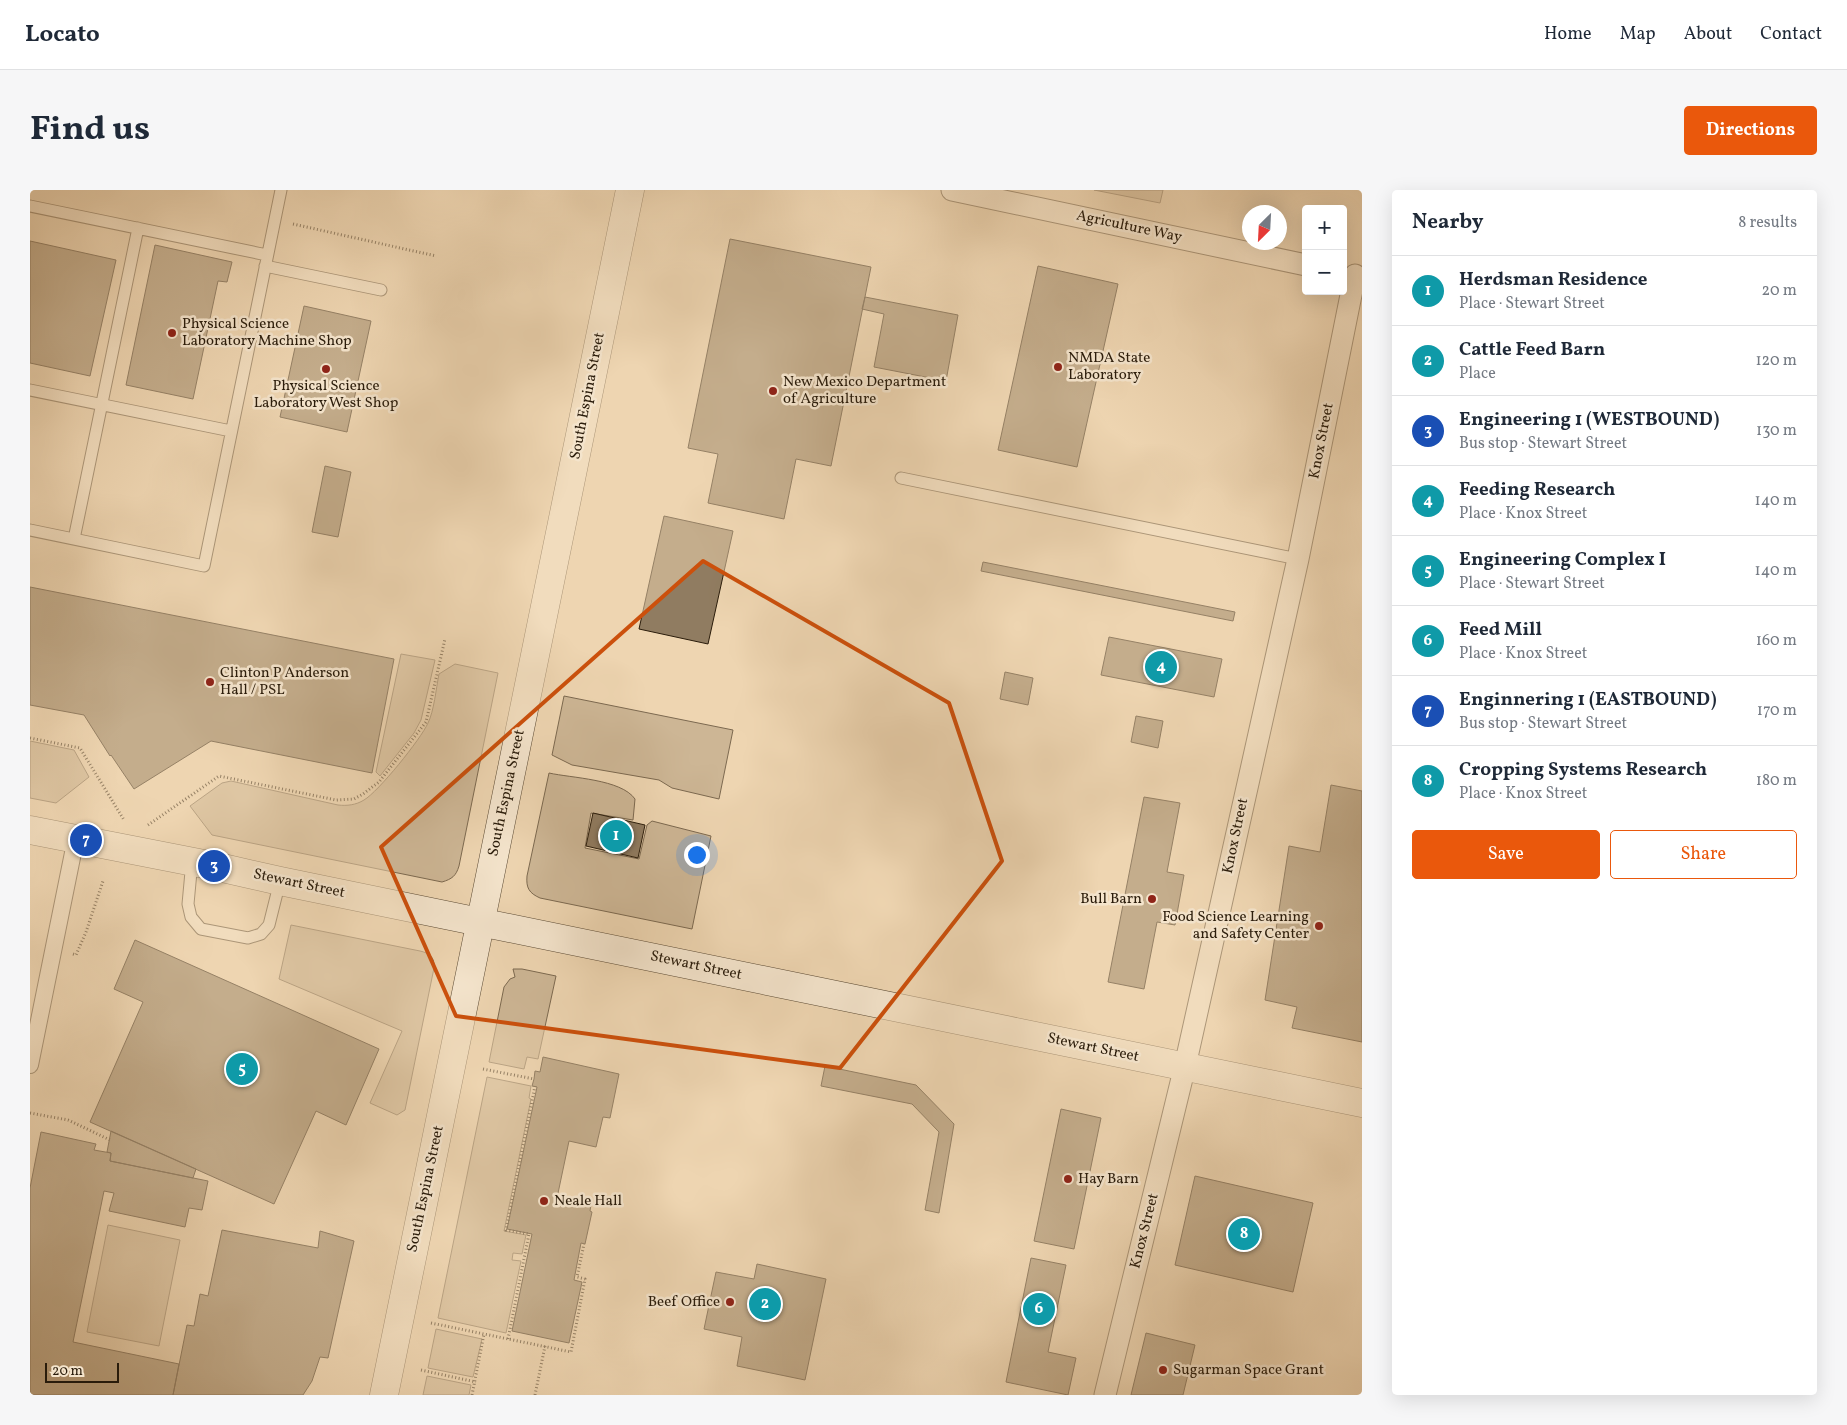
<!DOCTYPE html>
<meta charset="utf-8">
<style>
body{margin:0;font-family:Vollkorn,serif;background:#f6f6f7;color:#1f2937}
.controls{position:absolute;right:15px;top:15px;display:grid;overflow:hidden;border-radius:5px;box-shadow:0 5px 20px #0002}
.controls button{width:45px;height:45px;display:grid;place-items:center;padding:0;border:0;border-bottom:1px solid #e0e1e3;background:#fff;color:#1f2937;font:25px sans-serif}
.compass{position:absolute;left:1212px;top:15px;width:45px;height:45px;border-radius:50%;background:#fff;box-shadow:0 5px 20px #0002;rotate:204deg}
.scale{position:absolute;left:15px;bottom:12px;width:74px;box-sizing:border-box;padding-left:5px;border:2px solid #2a1c0b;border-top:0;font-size:14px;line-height:18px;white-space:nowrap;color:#2a1c0b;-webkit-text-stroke:4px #f4e4cc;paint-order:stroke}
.you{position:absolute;left:666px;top:664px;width:18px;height:18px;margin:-12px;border:4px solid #fff;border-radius:50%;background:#1a73e8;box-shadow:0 0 0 8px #1a73e833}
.badge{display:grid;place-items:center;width:32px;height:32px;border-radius:50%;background:#ea580c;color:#fff;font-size:16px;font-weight:700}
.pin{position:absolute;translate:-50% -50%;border:2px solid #fff;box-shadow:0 1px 5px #0006}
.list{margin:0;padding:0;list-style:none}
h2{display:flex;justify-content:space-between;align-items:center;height:65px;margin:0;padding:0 20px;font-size:21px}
h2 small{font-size:16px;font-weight:400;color:#747a83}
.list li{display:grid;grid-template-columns:32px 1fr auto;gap:15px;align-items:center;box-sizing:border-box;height:70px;padding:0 20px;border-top:1px solid #e0e1e3}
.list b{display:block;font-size:19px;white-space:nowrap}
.list p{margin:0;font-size:16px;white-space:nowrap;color:#747a83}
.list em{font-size:16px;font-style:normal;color:#747a83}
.actions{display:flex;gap:10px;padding:15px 20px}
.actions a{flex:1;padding:11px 0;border:1px solid #ea580c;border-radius:5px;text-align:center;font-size:18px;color:#ea580c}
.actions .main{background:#ea580c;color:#fff}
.map{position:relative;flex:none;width:1332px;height:1205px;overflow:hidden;border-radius:5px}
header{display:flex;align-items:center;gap:30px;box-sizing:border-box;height:70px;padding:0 25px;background:#fff;border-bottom:1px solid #e0e1e3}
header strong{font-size:24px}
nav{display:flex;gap:28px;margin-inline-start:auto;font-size:18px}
.intro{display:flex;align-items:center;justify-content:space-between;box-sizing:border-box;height:120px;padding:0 30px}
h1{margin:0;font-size:35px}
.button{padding:12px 22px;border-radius:5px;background:#ea580c;color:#fff;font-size:18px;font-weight:700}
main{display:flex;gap:30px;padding:0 30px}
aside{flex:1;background:#fff;border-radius:5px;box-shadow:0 5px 20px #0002}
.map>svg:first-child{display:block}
.green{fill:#cdb695;stroke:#7c6950}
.building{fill:#907c61;stroke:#2a1c0b}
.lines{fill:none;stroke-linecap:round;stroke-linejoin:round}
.service-casing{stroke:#5b4a34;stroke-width:13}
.pedestrian-casing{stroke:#5b4a34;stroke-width:18}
.minor-casing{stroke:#5b4a34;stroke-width:23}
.tertiary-casing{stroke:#5b4a34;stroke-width:29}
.path{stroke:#2a1c0b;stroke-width:3;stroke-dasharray:1 2.5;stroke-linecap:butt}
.service{stroke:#f4e4cc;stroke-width:11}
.pedestrian{stroke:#f4e4cc;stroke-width:16}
.minor{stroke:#f4e4cc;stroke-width:21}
.tertiary{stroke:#f4e4cc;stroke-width:28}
.marked{fill:none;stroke:#cc500c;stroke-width:4;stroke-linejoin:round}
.poi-dot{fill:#8f2418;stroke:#f4e4cc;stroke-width:2}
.labels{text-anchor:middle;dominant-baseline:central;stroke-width:5;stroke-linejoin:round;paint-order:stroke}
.street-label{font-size:15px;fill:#2a1c0b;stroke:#f4e4cc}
.poi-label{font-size:15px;fill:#2a1c0b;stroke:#f4e4cc;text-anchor:start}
</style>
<header>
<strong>Locato</strong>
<nav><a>Home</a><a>Map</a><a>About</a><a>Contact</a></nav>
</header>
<div class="intro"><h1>Find us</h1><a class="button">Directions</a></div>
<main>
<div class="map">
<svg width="1332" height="1205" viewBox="0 0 1332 1205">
<rect width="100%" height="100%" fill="#eed5b1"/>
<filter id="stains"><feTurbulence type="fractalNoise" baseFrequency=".004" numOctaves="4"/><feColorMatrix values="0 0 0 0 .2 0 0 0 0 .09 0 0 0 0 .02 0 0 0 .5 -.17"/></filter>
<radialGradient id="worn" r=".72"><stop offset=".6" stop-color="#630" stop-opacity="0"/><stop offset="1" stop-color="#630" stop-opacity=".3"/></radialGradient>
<!-- green -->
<path class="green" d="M1064 0H1133L1130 13Z
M371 464 405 470 391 530 384 543 350 586 346 582Z
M425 474 468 483 429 676C426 686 422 689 412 692L182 645 160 616 192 593 201 591 308 615C317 616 326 615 334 610 348 602 391 549 398 533 404 521 406 499 409 484Z
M534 506 703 540 689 609 642 598 629 590 542 575 522 565Z
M0 551 44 560 59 587 26 613 0 608Z
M519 583C541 588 591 589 605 609L603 630 561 623 555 658 609 669 617 635 622 631 681 646 662 739 510 708C499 703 496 698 497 686Z
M261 735 390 761C399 763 405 767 404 778L375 920 367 925 340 913 372 841 249 789Z
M483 779H492L526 786 508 869 497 867 494 879 459 872 474 797 480 789 485 787Z
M457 887 501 896 499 908 501 909 474 1041 496 1045 492 1064 483 1063 482 1070 491 1071 476 1143 408 1128Z
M78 1035 150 1050 129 1156 57 1142Z
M406 1139 452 1149 443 1187 398 1178Z
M397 1186 441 1195 439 1205H393Z"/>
<!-- building -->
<path class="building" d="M700 49 841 77 801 276 766 269 754 329 678 313 688 264 658 258Z
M0 51 86 70 60 186 0 173Z
M125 55 202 72 197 92 188 91 163 209 96 195Z
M1008 76 1088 94 1047 277 968 260Z
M835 107 928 125 916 191 844 177 854 124 832 119Z
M274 116 341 131 317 242 250 227Z
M295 276 321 282 308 347 282 342Z
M634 326 703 341 678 454 609 439Z
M953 372 1205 422 1203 431 951 381Z
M0 397 364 469 342 583 181 551 104 599 81 565 80 566 54 525 0 515Z
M1079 447 1192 469 1184 507 1071 485Z
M975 482 1003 488 998 515 970 509Z
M1106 526 1133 531 1128 558 1101 552Z
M1301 595 1332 601V852L1262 838 1267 817 1235 810 1259 656 1290 662Z
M1114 607 1150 613 1137 682 1154 685 1145 735 1127 732 1114 799 1078 792Z
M563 623 615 635 608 668 556 656Z
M105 750 349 859 316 935 286 921 244 1014 60 932 113 812 84 799Z
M513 867 589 884 580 928 573 927 566 957 539 951 527 1008 561 1015 560 1021 562 1022 555 1054 551 1053 544 1090 552 1092 539 1153 482 1141 502 1044 477 1039 507 897 502 896 504 889 505 881 510 882Z
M795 876 886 895 924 934 909 1023 895 1020 909 942 882 914 791 896Z
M1031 919 1071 928 1044 1059 1004 1051Z
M81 941 166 979 163 988 80 971 81 963 77 962Z
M11 942 66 954 64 960 81 963 80 971 178 991 172 1020 159 1018 155 1037 79 1021 84 1003 74 1001 43 1152 149 1174 143 1205H0V998Z
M1165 986 1283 1013 1263 1102 1145 1075Z
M192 1040 288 1058 290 1041 324 1051 298 1168 290 1167 282 1191 273 1205H143L157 1135 164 1136 170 1104 178 1106Z
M1001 1068 1036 1075 1018 1162 1046 1168 1038 1205 976 1192Z
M727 1074 796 1089 775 1190 707 1176 712 1147 674 1139 686 1082 724 1089Z
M1116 1143 1165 1155 1153 1205H1101Z"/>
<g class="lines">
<!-- service casing -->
<g class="service-casing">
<path id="service" d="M0 16 237 65
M235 76 351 100
M0 200 201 241
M871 288 1268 369
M0 340 174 376 251 0
M44 349 108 38
M162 671 158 714 161 727 171 739 218 748 231 744 239 735 250 691"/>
</g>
<!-- pedestrian casing -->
<g class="pedestrian-casing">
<path id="pedestrian" d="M0 875 46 648"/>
</g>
<!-- minor casing -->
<g class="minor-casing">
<path id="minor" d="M922 0 1276 75
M1075 1205 1155 876 1268 369 1325 85"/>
</g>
<!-- tertiary casing -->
<g class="tertiary-casing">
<path id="tertiary" d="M0 640 184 676 250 691 1332 913
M354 1205 600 0"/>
</g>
<!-- path -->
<path class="path" d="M263 34 406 66
M0 548 50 558 94 630
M118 635 189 586 306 610 324 609 333 604 349 592 396 532 415 449
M43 764 46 765 56 742 73 691
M453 879 504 889
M0 923 38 930 80 950
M401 1133 541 1162 555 1089 547 1087 554 1054
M478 1149 499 1044 476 1040 505 896
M391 1180 446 1192
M442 1205 454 1144
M505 1205 515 1156"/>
<!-- service -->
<use href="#service" class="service"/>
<!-- pedestrian -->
<use href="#pedestrian" class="pedestrian"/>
<!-- minor -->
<use href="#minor" class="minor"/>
<!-- tertiary -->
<use href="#tertiary" class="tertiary"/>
</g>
<!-- marked area -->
<path d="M0 0H1332V1205H0ZM673 371 919 513 972 671 810 878 426 826 351 657Z" fill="#eed5b1" fill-opacity=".55" fill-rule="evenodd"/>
<path class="marked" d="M673 371 919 513 972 671 810 878 426 826 351 657Z"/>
<!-- markers -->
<g class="poi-dot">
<circle cx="142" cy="143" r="5"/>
<circle cx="1028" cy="177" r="5"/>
<circle cx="296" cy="179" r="5"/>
<circle cx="743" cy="201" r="5"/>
<circle cx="180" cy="492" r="5"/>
<circle cx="1122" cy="709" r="5"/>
<circle cx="1289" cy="736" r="5"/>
<circle cx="1038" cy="989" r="5"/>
<circle cx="514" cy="1011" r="5"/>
<circle cx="700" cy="1112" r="5"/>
<circle cx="1133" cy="1180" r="5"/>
</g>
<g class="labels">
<!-- street labels -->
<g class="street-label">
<text transform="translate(1099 37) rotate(12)">Agriculture Way</text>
<text transform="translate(558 206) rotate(-79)">South Espina Street</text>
<text transform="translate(1292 251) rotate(-79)">Knox Street</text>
<text transform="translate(477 603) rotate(-78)">South Espina Street</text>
<text transform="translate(1206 646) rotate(-78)">Knox Street</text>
<text transform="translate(269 694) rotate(12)">Stewart Street</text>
<text transform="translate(666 776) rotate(12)">Stewart Street</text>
<text transform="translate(1063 858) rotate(12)">Stewart Street</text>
<text transform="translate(396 999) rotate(-78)">South Espina Street</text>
<text transform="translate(1115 1041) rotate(-76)">Knox Street</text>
</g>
<!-- poi labels -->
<g class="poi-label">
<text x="152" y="134">Physical Science<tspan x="152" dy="17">Laboratory Machine Shop</tspan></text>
<text x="1038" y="168">NMDA State<tspan x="1038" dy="17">Laboratory</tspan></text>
<text x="753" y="192">New Mexico Department<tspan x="753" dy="17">of Agriculture</tspan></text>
<text x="296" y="196" text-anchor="middle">Physical Science<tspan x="296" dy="17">Laboratory West Shop</tspan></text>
<text x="190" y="483">Clinton P Anderson<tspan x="190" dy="17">Hall / PSL</tspan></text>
<text x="1112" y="709" text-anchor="end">Bull Barn</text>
<text x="1279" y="727" text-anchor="end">Food Science Learning<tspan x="1279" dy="17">and Safety Center</tspan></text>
<text x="1048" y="989">Hay Barn</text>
<text x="524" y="1011">Neale Hall</text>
<text x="690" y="1112" text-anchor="end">Beef Office</text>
<text x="1143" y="1180">Sugarman Space Grant</text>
</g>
</g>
<rect width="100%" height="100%" filter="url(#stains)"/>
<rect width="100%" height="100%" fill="url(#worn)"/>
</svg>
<div class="controls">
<button>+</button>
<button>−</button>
</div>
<svg class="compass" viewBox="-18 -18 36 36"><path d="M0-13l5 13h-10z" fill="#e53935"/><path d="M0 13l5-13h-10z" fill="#747a83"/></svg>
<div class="scale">20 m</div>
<div class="you"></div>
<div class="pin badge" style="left:586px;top:646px;background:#0f9aa8">1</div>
<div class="pin badge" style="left:735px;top:1114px;background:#0f9aa8">2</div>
<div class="pin badge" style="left:184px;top:676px;background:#1a4fb4">3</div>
<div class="pin badge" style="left:1131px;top:477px;background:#0f9aa8">4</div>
<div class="pin badge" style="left:212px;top:879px;background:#0f9aa8">5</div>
<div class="pin badge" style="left:1009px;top:1119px;background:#0f9aa8">6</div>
<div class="pin badge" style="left:56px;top:650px;background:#1a4fb4">7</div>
<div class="pin badge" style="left:1214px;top:1044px;background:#0f9aa8">8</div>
</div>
<aside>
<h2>Nearby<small>8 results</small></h2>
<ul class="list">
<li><span class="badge" style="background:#0f9aa8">1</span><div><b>Herdsman Residence</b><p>Place · Stewart Street</p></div><em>20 m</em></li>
<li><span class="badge" style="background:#0f9aa8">2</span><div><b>Cattle Feed Barn</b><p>Place</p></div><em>120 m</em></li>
<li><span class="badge" style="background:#1a4fb4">3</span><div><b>Engineering 1 (WESTBOUND)</b><p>Bus stop · Stewart Street</p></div><em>130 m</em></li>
<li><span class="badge" style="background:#0f9aa8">4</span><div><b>Feeding Research</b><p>Place · Knox Street</p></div><em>140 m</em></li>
<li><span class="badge" style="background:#0f9aa8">5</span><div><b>Engineering Complex I</b><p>Place · Stewart Street</p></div><em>140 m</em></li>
<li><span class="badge" style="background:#0f9aa8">6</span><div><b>Feed Mill</b><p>Place · Knox Street</p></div><em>160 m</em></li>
<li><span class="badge" style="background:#1a4fb4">7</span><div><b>Enginnering 1 (EASTBOUND)</b><p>Bus stop · Stewart Street</p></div><em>170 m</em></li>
<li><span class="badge" style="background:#0f9aa8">8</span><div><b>Cropping Systems Research</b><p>Place · Knox Street</p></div><em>180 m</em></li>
</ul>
<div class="actions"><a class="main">Save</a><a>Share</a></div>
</aside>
</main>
